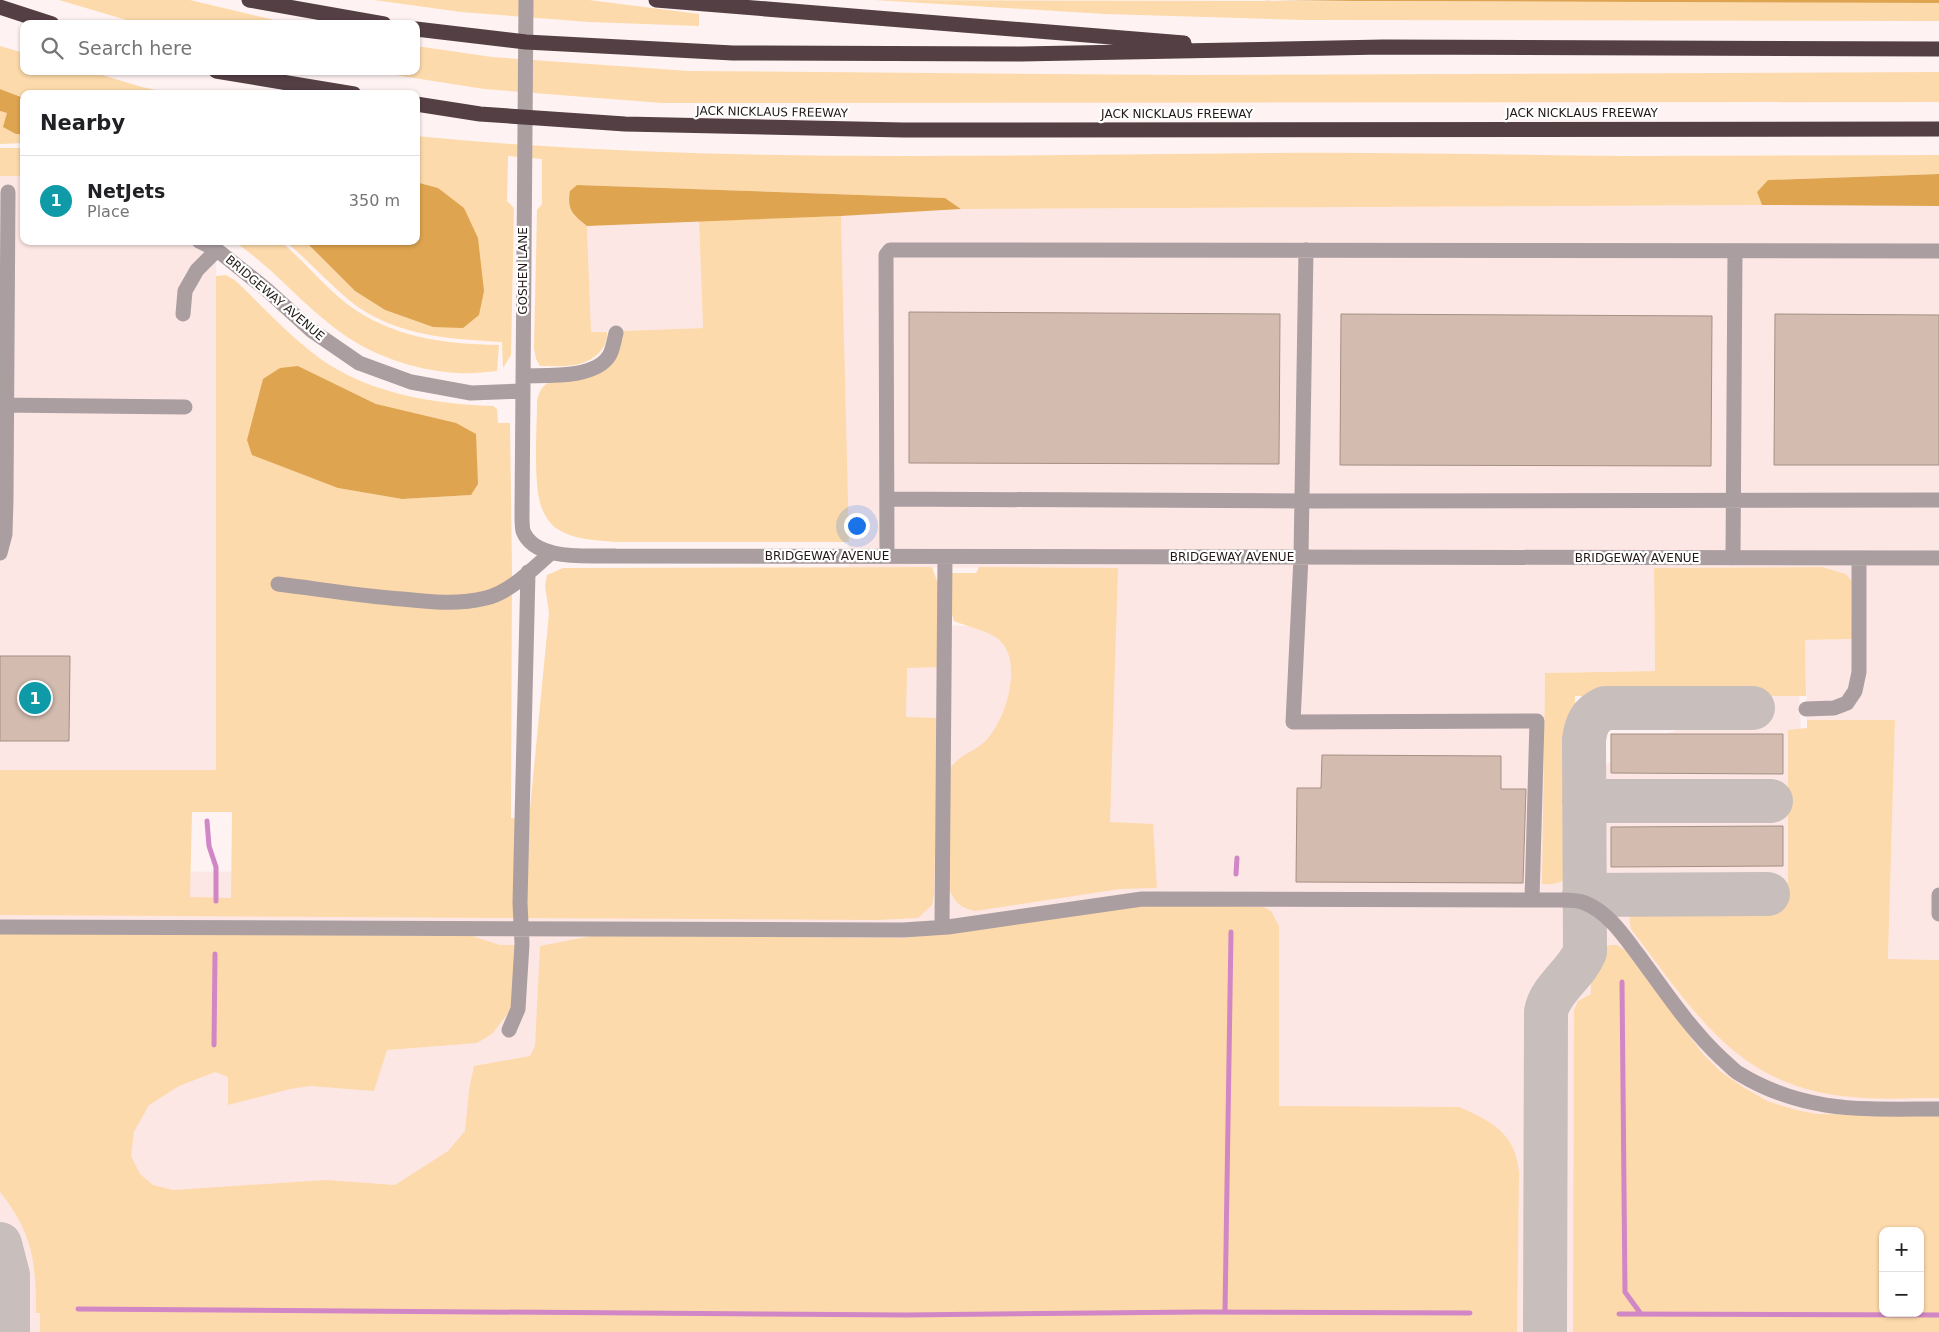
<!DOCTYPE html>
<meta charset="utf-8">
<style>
body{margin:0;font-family:"DejaVu Sans",sans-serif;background:#f6f6f6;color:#202124}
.controls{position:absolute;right:15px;bottom:15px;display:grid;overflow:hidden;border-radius:10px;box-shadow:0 1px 4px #0004}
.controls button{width:45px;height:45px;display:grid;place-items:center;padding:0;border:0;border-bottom:1px solid #e0e0e0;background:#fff;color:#202124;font:25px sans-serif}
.you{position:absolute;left:856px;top:525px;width:18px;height:18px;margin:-12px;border:4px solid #fff;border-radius:50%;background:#1a73e8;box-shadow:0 0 0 8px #1a73e833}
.badge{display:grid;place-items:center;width:32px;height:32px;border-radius:50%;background:#25934c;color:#fff;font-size:16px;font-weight:700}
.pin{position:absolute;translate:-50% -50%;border:2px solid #fff;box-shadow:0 1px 5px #0006}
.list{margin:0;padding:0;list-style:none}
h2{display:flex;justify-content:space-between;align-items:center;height:65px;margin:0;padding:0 20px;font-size:21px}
h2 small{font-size:16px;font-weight:400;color:#757577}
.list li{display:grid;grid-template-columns:32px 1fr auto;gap:15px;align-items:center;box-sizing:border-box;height:90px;padding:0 20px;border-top:1px solid #e0e0e0}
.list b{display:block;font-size:19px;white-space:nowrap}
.list p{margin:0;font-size:16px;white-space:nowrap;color:#757577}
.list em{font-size:16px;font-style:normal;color:#757577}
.icon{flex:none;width:28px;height:28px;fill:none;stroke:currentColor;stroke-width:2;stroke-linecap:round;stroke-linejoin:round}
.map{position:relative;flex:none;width:1939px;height:1332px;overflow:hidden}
.search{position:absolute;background:#fff;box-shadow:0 1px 4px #0004;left:20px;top:20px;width:400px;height:55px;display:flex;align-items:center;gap:12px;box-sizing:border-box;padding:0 18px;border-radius:10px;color:#757577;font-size:19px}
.panel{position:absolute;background:#fff;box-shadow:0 1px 4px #0004;left:20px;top:90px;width:400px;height:155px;border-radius:10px}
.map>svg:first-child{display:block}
.built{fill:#fde7e5;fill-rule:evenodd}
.green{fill:#fddaab;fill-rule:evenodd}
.forest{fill:#dea44f}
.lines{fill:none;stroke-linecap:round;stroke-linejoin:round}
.stream{stroke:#d186c5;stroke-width:5}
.taxiway{stroke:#c8bebc;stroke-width:44}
.building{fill:#d3bbaf;stroke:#a58f83}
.minor{stroke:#aa9ea1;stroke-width:15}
.highway{stroke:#543f45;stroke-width:15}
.labels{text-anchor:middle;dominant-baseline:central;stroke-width:4.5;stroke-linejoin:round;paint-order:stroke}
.street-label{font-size:12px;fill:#211817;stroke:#fff}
</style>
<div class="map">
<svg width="1939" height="1332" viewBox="0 0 1939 1332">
<rect width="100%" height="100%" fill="#fef3f2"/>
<!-- built -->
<path class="built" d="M7 175 24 176V241H216V771L0 770V176Z
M1762 205 1939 206V960H1888L1895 720H1807L1805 640 1852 639 1846 574 1822 567 1654 568 1655 671 1545 673 1543 795 1798 670 1817 1075H1939V1332H0V871L895 874 889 621 1020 630 1117 568 849 567 841 216 961 209ZM1883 1231H1920V1313H1883Z
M699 221 703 328 591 332 587 226Z"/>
<!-- green -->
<path class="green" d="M59 0H190L291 24H140Z
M374 0H589L699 14V26L589 22 461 12Z
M874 0 1939 3V21L1303 20 1105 14Z
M0 46 24 53V71H89L142 87 175 94H24L23 97 0 89Z
M416 46 492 57 689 71 1187 75 1939 72V102L662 103 484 89 370 71H416Z
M0 111 7 113 16 134H24V143L0 144Z
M416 136C701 164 987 155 1273 153 1390 152 1508 155 1625 156 1730 156 1834 155 1939 155V174L1768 180 1757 192 1762 205 961 209 945 198 577 185 574 215 587 226 591 332H607C607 341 605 346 599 353 582 369 562 366 540 366L536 359 534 348 537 210 542 204V159L508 156 507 201 514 208 511 355 503 368 502 342C449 339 394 336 350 301 327 282 308 260 285 241H305L355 291 385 310 433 327 438 188 416 182Z
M0 148H24V176H0Z
M841 216 849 542H615C596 540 575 540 559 530 551 526 544 515 541 506 533 481 537 430 537 402 541 376 560 380 581 379L620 331 703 328 699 221Z
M233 241H280C304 261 323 285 347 304 392 338 445 344 499 345L497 371C485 372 472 374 459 373 414 371 367 354 332 326 297 299 270 265 233 241Z
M226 275 236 281C260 304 283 329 309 350 359 392 430 404 493 406L497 409 498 423H510L512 569 511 818 529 819 549 613 545 586 547 575 563 568 932 567 939 586 938 667 907 668 906 717 938 718 934 895 932 905 918 918 877 920 0 915V770H216V276ZM298 366 376 404 471 495 402 499 338 488ZM192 812H232L231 898 190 897Z
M979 567 1118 568 1110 822 1153 824 1157 888 1120 889 975 911C958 907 954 901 947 884L949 770C960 754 968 755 982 744 1005 726 1026 659 997 638 987 631 966 626 954 621L949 606 952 573H976Z
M1822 567 1846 574 1851 580 1852 639 1805 640 1806 696H1575V867C1565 882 1560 885 1542 884L1545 673 1655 671 1654 568Z
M1807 720H1895L1888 959 1939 960V1098C1910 1098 1880 1100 1852 1097 1737 1088 1694 1011 1631 929 1627 913 1632 909 1646 903L1788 901V730L1807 728Z
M1158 905 1264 907 1271 911 1279 926V1106L1459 1107C1480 1116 1507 1128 1515 1153 1517 1159 1518 1166 1519 1172L1517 1332H40V1313H36C36 1262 33 1233 0 1192V933L472 936 500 945H515L512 1008 492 1034 477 1043 387 1050 374 1091 310 1086 290 1089 228 1105V1077L215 1072 179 1086 149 1105 134 1132 131 1156 140 1174 153 1185 173 1190 326 1180 395 1185 448 1151 465 1131 469 1090 474 1066 530 1056 535 1046 540 946 591 936 903 938 1126 908Z
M1611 945H1617L1625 950 1703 1054 1721 1072 1743 1087 1767 1101 1796 1110 1817 1114 1939 1116V1332H1573L1574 1010 1578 1001 1591 994C1591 973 1585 950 1611 945ZM1883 1231H1920V1313H1883Z"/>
<!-- forest -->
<path class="forest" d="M1260 0H1939V3L1354 1Z
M0 89 24 98V134H16L3 127 7 113 0 111Z
M1939 174V206L1762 205 1757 192 1768 180Z
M416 182 438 188 464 208 478 238 484 291 479 315 463 328 433 327 385 310 355 291 305 241H416Z
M577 185 945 198 961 209 841 216 587 226C572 214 567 210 570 191Z
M298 366 376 404 456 423 476 434 478 484 471 495 402 499 338 488 252 455 247 440 263 379 280 368Z"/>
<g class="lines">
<!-- stream -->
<path class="stream" d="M207 821 209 846 216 867V901
M1236 874 1237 858
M1622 982 1625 1292 1641 1314
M214 1045 215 954
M78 1309 906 1315 1199 1312 1470 1313
M1225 1312 1231 932
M1619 1314 1939 1315"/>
<!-- taxiway -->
<path class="taxiway" d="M1584 801H1771
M1584 895 1768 894
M0 1244 8 1275V1332
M1545 1332 1546 1012C1550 989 1576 974 1585 952L1584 740C1586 724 1590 715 1605 708H1753"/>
</g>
<!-- building -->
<path class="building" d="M909 312 1280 314 1279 464 909 463Z
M1341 314 1712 316 1711 466 1340 465Z
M1775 314 1939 315V465H1774Z
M0 656H70L69 741H0Z
M1611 734H1783V774L1611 773Z
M1322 755 1501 756V789H1526L1523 883 1296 882 1297 788H1321Z
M1783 826V866L1611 867V827Z"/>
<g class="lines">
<!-- minor -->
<path class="minor" d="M526 0 522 515C522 520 522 526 523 531 535 562 589 555 616 556L1939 558
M199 241 217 250 266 289 311 330 359 363 411 382 471 393 523 391
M1306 250 1301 557 1293 722 1537 721 1532 899
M183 314 185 291 197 270 217 250
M523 376C547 375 594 379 609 356 613 350 614 340 616 333
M0 405 185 407
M887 499 1302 501 1939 500
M0 553 5 534 6 500 8 192
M887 556 886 255 890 250 1939 251
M1733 558 1735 251
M278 584C319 589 361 596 402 599 430 602 458 605 486 598 511 592 532 569 551 553
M1806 709 1834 708 1847 703 1855 691 1859 672V558
M1939 895V914
M0 927 903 930 948 927 1142 899 1562 900C1569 900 1578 900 1585 903 1607 912 1622 933 1636 952 1663 988 1688 1027 1721 1058 1727 1063 1732 1069 1738 1073 1805 1114 1864 1109 1939 1109
M942 927 945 557
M509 1030 518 1009 522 944 520 903 528 572"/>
<!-- highway -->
<path class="highway" d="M249 0 384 24
M656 0 1184 43
M0 7 52 24
M416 29 526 42 733 53 1021 54 1383 47 1939 49
M216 71 354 94
M416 104 480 114 625 124 903 130 1939 129"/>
</g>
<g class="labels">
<!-- street labels -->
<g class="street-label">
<text transform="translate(772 112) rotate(1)">JACK NICKLAUS FREEWAY</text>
<text x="1582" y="113">JACK NICKLAUS FREEWAY</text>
<text x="1177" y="114">JACK NICKLAUS FREEWAY</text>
<text transform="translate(523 271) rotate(-90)">GOSHEN LANE</text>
<text transform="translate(275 298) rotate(40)">BRIDGEWAY AVENUE</text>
<text x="827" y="556">BRIDGEWAY AVENUE</text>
<text x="1232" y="557">BRIDGEWAY AVENUE</text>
<text x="1637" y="558">BRIDGEWAY AVENUE</text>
</g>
</g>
</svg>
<div class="controls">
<button>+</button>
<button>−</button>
</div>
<div class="you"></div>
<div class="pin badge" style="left:35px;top:698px;background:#0f9aa8">1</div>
<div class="search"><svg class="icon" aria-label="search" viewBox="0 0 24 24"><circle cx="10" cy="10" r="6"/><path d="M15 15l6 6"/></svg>Search here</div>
<section class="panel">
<h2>Nearby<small></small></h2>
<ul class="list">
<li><span class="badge" style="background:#0f9aa8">1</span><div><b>NetJets</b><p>Place</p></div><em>350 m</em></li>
</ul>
</section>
</div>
